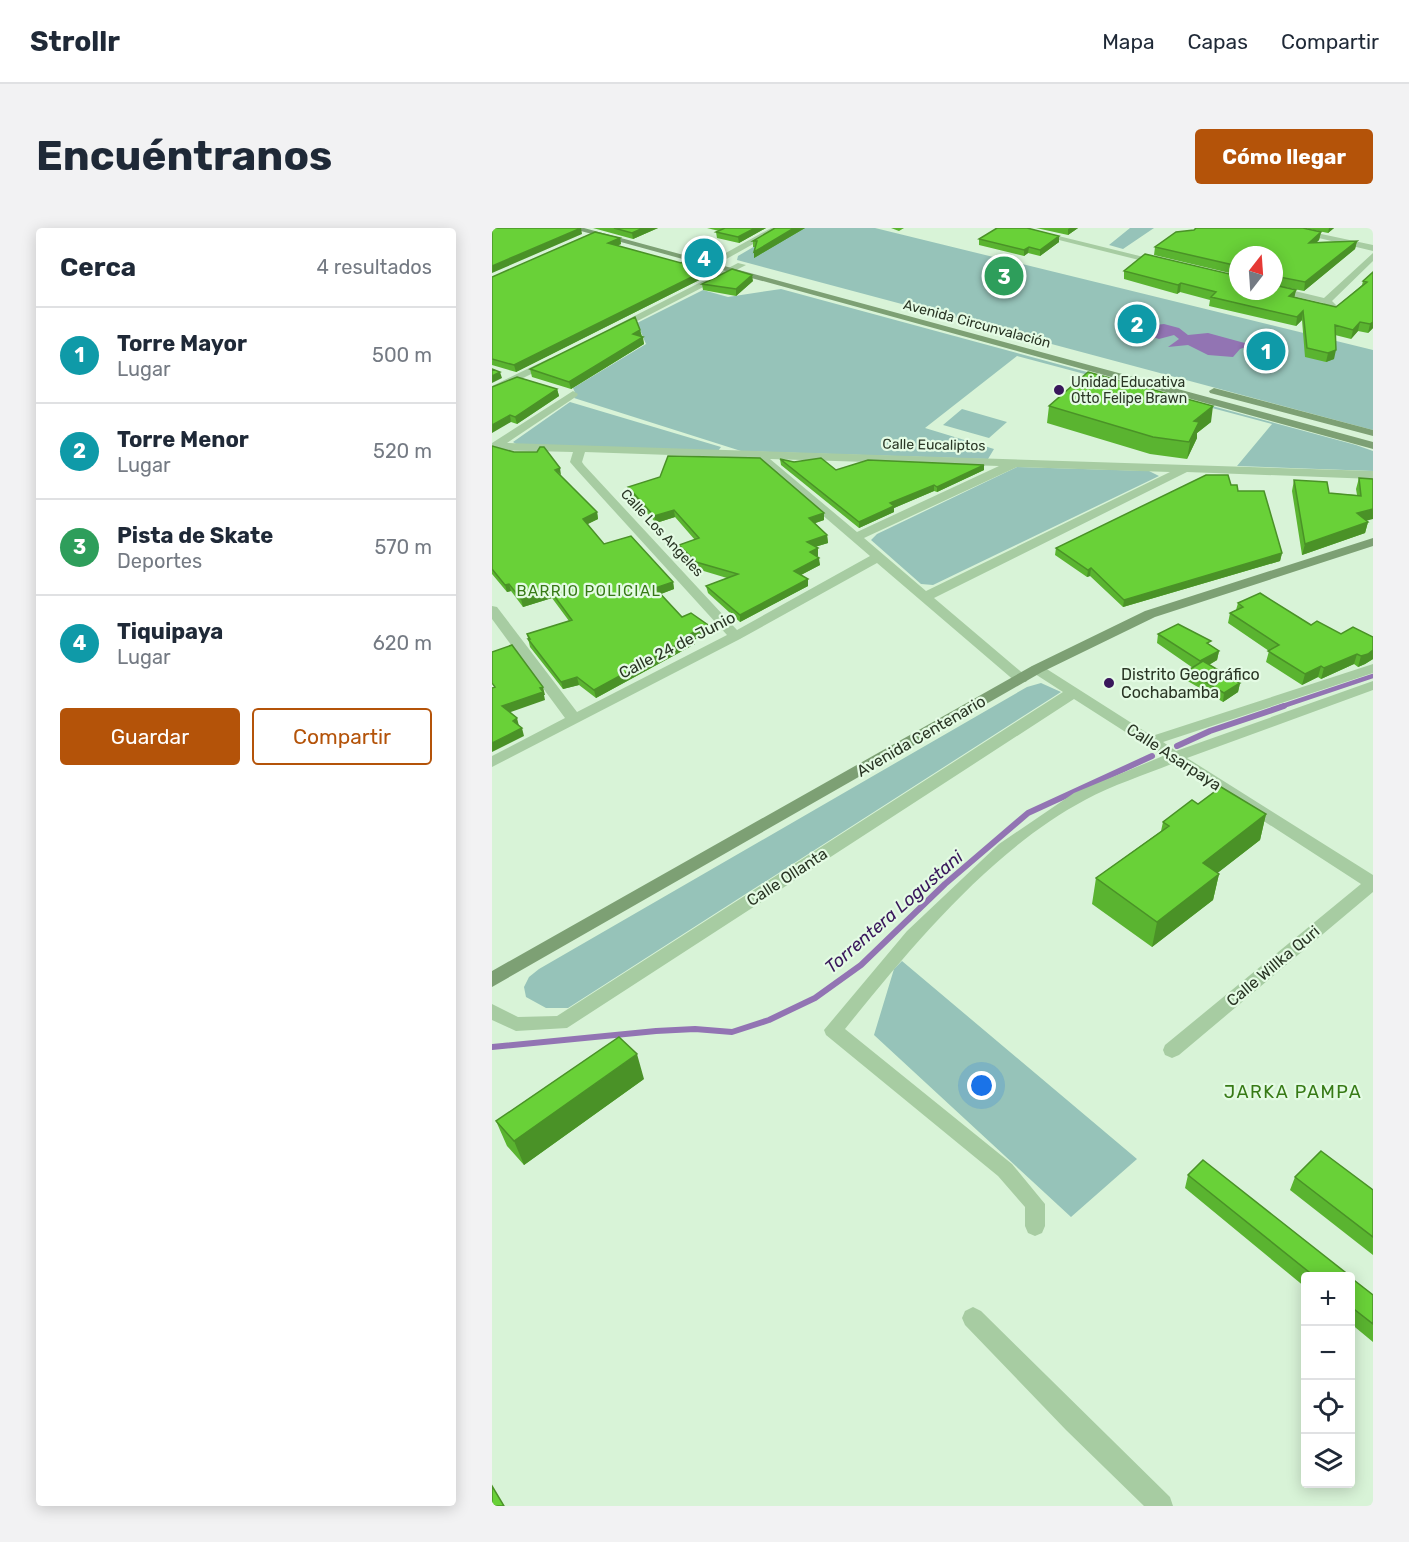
<!DOCTYPE html>
<html lang="es">
<meta charset="utf-8">
<style>
body{margin:0;font-family:Rubik,sans-serif;background:#f2f2f3;color:#1f2937}
.controls{position:absolute;right:18px;bottom:18px;display:grid;overflow:hidden;border-radius:6px;box-shadow:0 3px 15px #0003}
.controls button{width:54px;height:54px;display:grid;place-items:center;padding:0;border:0;border-bottom:2px solid #e0e1e3;background:#fff;color:#1f2937;font:30px sans-serif}
.compass{position:absolute;left:737px;top:18px;width:54px;height:54px;border-radius:50%;background:#fff;box-shadow:0 3px 15px #0003;rotate:17deg}
.you{position:absolute;left:490px;top:858px;width:21px;height:21px;margin:-15px;border:4px solid #fff;border-radius:50%;background:#1a73e8;box-shadow:0 0 0 9px #1a73e833}
.badge{display:grid;place-items:center;width:39px;height:39px;border-radius:50%;background:#b45309;color:#fff;font-size:20px;font-weight:700}
.pin{position:absolute;translate:-50% -50%;border:3px solid #fff;box-shadow:0 2px 6px #0006}
.list{margin:0;padding:0;list-style:none}
h2{display:flex;justify-content:space-between;align-items:center;height:78px;margin:0;padding:0 24px;font-size:26px}
h2 small{font-size:20px;font-weight:400;color:#747a83}
.list li{display:grid;grid-template-columns:39px 1fr auto;gap:18px;align-items:center;box-sizing:border-box;height:96px;padding:0 24px;border-top:2px solid #e0e1e3}
.list b{display:block;font-size:22px;white-space:nowrap}
.list p{margin:0;font-size:20px;white-space:nowrap;color:#747a83}
.list em{font-size:20px;font-style:normal;color:#747a83}
.actions{display:flex;gap:12px;padding:18px 24px}
.actions a{flex:1;padding:14px 0;border:2px solid #b45309;border-radius:6px;text-align:center;font-size:21px;color:#b45309}
.actions .main{background:#b45309;color:#fff}
.icon{flex:none;width:33px;height:33px;fill:none;stroke:currentColor;stroke-width:2;stroke-linecap:round;stroke-linejoin:round}
.map{position:relative;flex:none;width:881px;height:1278px;overflow:hidden;border-radius:6px}
header{display:flex;align-items:center;gap:36px;box-sizing:border-box;height:84px;padding:0 30px;background:#fff;border-bottom:2px solid #e0e1e3}
header strong{font-size:28px}
nav{display:flex;gap:33px;margin-inline-start:auto;font-size:21px}
.intro{display:flex;align-items:center;justify-content:space-between;box-sizing:border-box;height:144px;padding:0 36px}
h1{margin:0;font-size:42px}
.button{padding:15px 27px;border-radius:6px;background:#b45309;color:#fff;font-size:21px;font-weight:700}
main{display:flex;gap:36px;padding:0 36px}
aside{flex:1;background:#fff;border-radius:6px;box-shadow:0 3px 15px #0003}
.map>svg:first-child{display:block}
.green{fill:#96c3b9}
.water{fill:#9274b3}
.lines{fill:none;stroke-linecap:round;stroke-linejoin:round}
.stream-far1{stroke:#9274b3;stroke-width:4.5}
.stream{stroke:#9274b3;stroke-width:6}
.minor{fill:#a7cca2;fill-rule:evenodd}
.secondary{fill:#7da074;fill-rule:evenodd}
.wall{fill:#5ab430}
.shaded-wall{fill:#4a9227}
.building{fill:#69d138;stroke:#4a9227;stroke-width:1.5}
.poi-dot{fill:#39175b;stroke:#e4fbe4;stroke-width:2}
.labels{text-anchor:middle;dominant-baseline:central;stroke-width:4.5;stroke-linejoin:round;paint-order:stroke}
.far-street-label{font-size:14px;fill:#2a3625;stroke:#e4fbe4}
.far-poi-label{font-size:14px;fill:#2a3625;stroke:#e4fbe4;text-anchor:start}
.far-neighbourhood-label{font-size:15px;letter-spacing:1.5px;fill:#377a16;stroke:#e4fbe4}
.street-label{font-size:16px;fill:#2a3625;stroke:#e4fbe4}
.poi-label{font-size:16px;fill:#2a3625;stroke:#e4fbe4;text-anchor:start}
.water-label{font-size:18px;font-style:italic;fill:#39175b;stroke:#e4fbe4}
.neighbourhood-label{font-size:18px;letter-spacing:1.5px;fill:#377a16;stroke:#e4fbe4}
</style>
<header>
<strong>Strollr</strong>
<nav><a>Mapa</a><a>Capas</a><a>Compartir</a></nav>
</header>
<div class="intro"><h1>Encuéntranos</h1><a class="button">Cómo llegar</a></div>
<main>
<aside>
<h2>Cerca<small>4 resultados</small></h2>
<ul class="list">
<li><span class="badge" style="background:#0f9aa8">1</span><div><b>Torre Mayor</b><p>Lugar</p></div><em>500 m</em></li>
<li><span class="badge" style="background:#0f9aa8">2</span><div><b>Torre Menor</b><p>Lugar</p></div><em>520 m</em></li>
<li><span class="badge" style="background:#2e9e5b">3</span><div><b>Pista de Skate</b><p>Deportes</p></div><em>570 m</em></li>
<li><span class="badge" style="background:#0f9aa8">4</span><div><b>Tiquipaya</b><p>Lugar</p></div><em>620 m</em></li>
</ul>
<div class="actions"><a class="main">Guardar</a><a>Compartir</a></div>
</aside>
<div class="map">
<svg width="881" height="1278" viewBox="0 0 881 1278">
<rect width="100%" height="100%" fill="#d8f3d7"/>
<!-- green -->
<path class="green" d="M294 0H383L881 122V202L245 32 246 28Z
M638 0H662L631 21 617 17Z
M289 61 864 217 881 223V243L745 238 780 196 525 128 433 200 502 221 496 231 249 223 82 170 84 167 81 160 154 116 145 95 211 62 236 69Z
M78 174 229 219 226 223 24 216 21 214Z
M470 181 515 194 497 210 451 197Z
M525 239 657 243 667 248 441 357 429 356 379 312 385 306Z
M549 455 569 464 76 780H54L34 769 32 759 37 749 47 741 535 459Z
M410 733 645 931 579 989 382 807 402 741Z"/>
<!-- water -->
<path class="water" d="M672 96 687 100 696 107 716 105 760 117 748 121 741 129 716 127 696 117 676 119 687 111 682 107 667 111 652 106 663 97Z"/>
<g class="lines">
<!-- stream-far1 -->
<path class="stream-far1" d="M788 479 881 448"/>
<!-- stream -->
<path class="stream" d="M685 518 718 503 792 478
M0 819 164 803 203 801 240 804 277 792 323 770 369 737 453 656 536 585 660 528"/>
<!-- minor -->
<path class="minor" d="M279 0H290L220 39 212 37Z
M519 0H534L676 35 671 38Z
M785 0H801L881 17V23Z
M881 25V33L840 73 848 81 846 83H840L831 75 779 63H782V58L832 70Z
M246 35 254 37 128 102 119 100Z
M58 130 63 133 62 135 0 165V158Z
M81 163 86 166 85 168 15 215 881 243V251L695 244 442 370 534 448 536 451 534 454H524L385 335 248 411 0 539V528L73 490 0 391V378L5 379 85 484 235 407 84 241 78 234 81 224 0 222V215ZM93 224 264 230 378 328 245 402 92 237 90 234ZM278 231 507 238 365 304ZM525 239 678 244 434 363 372 310Z
M881 436V445L671 514 684 523 881 453V462L695 530 881 647V664L687 827 680 830 673 827 671 822 673 817 869 656 682 535C652 547 621 557 593 572 499 622 419 719 353 801L520 936 553 976V998L550 1005 543 1008 536 1005 533 998V979L506 948 334 807 332 802 415 703 507 616 582 565 671 528 582 471 75 800 24 803 0 792V776L26 789 65 788 571 464 540 444 538 441 540 438H550L660 508Z
M481 1079 489 1083 678 1269 681 1278H652L574 1202 473 1097 470 1090 473 1083Z"/>
<!-- secondary -->
<path class="secondary" d="M78 0H92L881 214V221Z
M722 160 881 202V208L718 165 717 163Z
M881 310V318L663 389 550 444 0 759V743L540 438 653 383Z"/>
</g>
<!-- wall -->
<path class="wall" d="M101 0H166L141 11Z
M215 0H274L247 15 225 10 224 4 227 3Z
M283 0H313L262 30V24L263 19H261V13Z
M399 0H412L407 3Z
M544 0H586L576 7Z
M812 0H842L836 5Z
M702 2 829 4 827 12 825 14 865 13 863 21 812 63 782 57V27H746V47L662 27 663 19Z
M128 10 129 16 125 18 189 35 224 37 225 43 24 144 0 137V49Z
M487 11 567 14 548 28 536 25 532 28 487 17Z
M632 43 804 62 802 69 844 79 870 57 871 53 881 44V100L876 105 866 103 859 111 843 107 842 131 834 134 813 129 810 92 804 98 717 78 718 72 688 64 685 66 632 51Z
M261 53 244 68 211 62 210 56Z
M148 102 152 116 79 161 40 149 38 141Z
M0 159 65 161 67 168 25 196 19 194Z
M557 178 719 194 705 205V210L695 231 658 226 555 195Z
M0 218 69 248 105 284 106 291 95 296 112 316 181 354 182 361 168 366 190 389 216 397 217 405 202 412 203 416 104 470 87 457 71 461 38 419 35 406 77 393 60 370 31 379 19 363 15 364 0 346Z
M288 231 344 242H492L445 264 442 263 402 280V284L367 300 289 237Z
M867 250 874 293 876 294 873 305 810 327 800 263 802 252 837 265 865 267 864 261Z
M739 257 746 263 790 325 788 333 631 379 598 348 595 349 563 327 564 320Z
M136 259 332 292 323 295 335 307 336 315 323 319 326 320V328H325L328 337 309 347 316 358 248 394 216 365 214 358 235 350 205 341 189 325 187 317 203 312 183 289 164 295 138 266Z
M746 375 849 406 881 409V431L873 436 866 439 862 436 829 451 826 449 810 457 774 434 777 423 736 395 738 385 744 382Z
M666 406 718 417 727 423 725 432 717 437 748 455 746 464 731 474 694 452 695 443 701 440 665 415Z
M706 576 774 586 768 612 725 645 727 646 721 672 660 719 600 676 604 650 669 603 671 594Z
M152 851 32 937 15 918 4 893Z
M696 947 858 1048H813V1059L693 960Z
M803 949 881 962V1027L798 962Z
M858 1049 881 1067V1114L858 1095Z"/>
<!-- shaded-wall -->
<path class="shaded-wall" d="M89 0 90 6 0 45V38Z
M151 0H166L141 11 140 5Z
M263 0H274L247 15 246 9Z
M302 0H313L262 30V24Z
M578 0H586L576 7V1Z
M837 0H842L836 5Z
M829 4 827 12 815 23 817 15Z
M567 8V14L548 28V22Z
M128 10 129 16 117 21 116 15Z
M865 13 863 21 812 63 813 54Z
M537 19 536 25 532 28V22Z
M224 37 225 43 24 144 22 137Z
M260 47 261 53 244 68V61Z
M689 55 688 64 685 66 686 57Z
M804 62 802 71 797 68Z
M811 83 810 92 804 98 805 89Z
M868 94 866 103 859 111 861 102Z
M881 94V100L876 105 878 96Z
M148 102 150 109 141 106Z
M151 109 152 116 79 161 77 154Z
M844 122 842 131 834 134 836 125Z
M8 144 10 150 0 155V148Z
M65 161 67 168 25 196 23 189Z
M721 178 719 194 705 205V210L695 231 702 193Z
M18 187 19 194 0 205V197Z
M492 237V242L445 264V259Z
M68 240 69 247 63 242Z
M442 257V263L402 280V284L367 300V294L398 275Z
M881 281V291L862 296 865 285Z
M182 282 183 289 164 295 162 288Z
M105 284 106 291 92 298 91 291Z
M332 285V292L318 297 317 290Z
M876 294 873 305 810 327 813 316Z
M335 307 336 315 316 321 315 314Z
M326 320V328L318 332V324Z
M790 325 788 333 631 379 632 372Z
M327 330 328 337 303 350 302 343Z
M599 340 598 348 595 349 596 342Z
M316 351V358L248 394V387Z
M181 354 182 361 164 368 163 360Z
M17 356 19 363 15 364 13 357Z
M58 362 60 370 31 379 29 371Z
M216 397 217 405 202 412 203 416 104 470 102 462 198 406Z
M881 422V431L873 436 866 439 869 428Z
M727 423 725 432 706 443 708 433Z
M865 426 862 436 829 451 832 440Z
M829 438 826 449 810 457 813 446Z
M85 449 87 457 71 461 69 454Z
M748 455 746 464 731 474 732 465Z
M51 459 53 467H52L53 472 13 486 10 478Z
M25 490 27 498 21 493Z
M30 500 32 508 0 524V515Z
M774 586 768 612 705 661 711 635Z
M727 646 721 672 660 719 665 694Z
M145 826 152 851 32 937 22 913Z"/>
<!-- building -->
<path class="building" d="M0 0H89L0 38Z
M122 0H151L140 5Z
M233 0H263L246 9 224 4Z
M283 0H302L262 24 265 13H261Z
M505 0H535L567 8 548 22 537 19 532 22 487 11Z
M704 0H811L829 4 817 15 865 13 813 54 782 48V27H746V38L663 19 684 4 702 2Z
M103 4 128 10 116 15 189 35 198 30 224 37 22 137 0 131V49Z
M653 26 746 48V63H782V57L804 62 797 68 844 79 875 54 871 53 881 44V94L878 96 868 94 861 102 843 97 844 122 836 125 815 120 811 83 805 89 719 69 724 64 689 55 686 57 632 43Z
M240 41 260 47 244 61 210 56Z
M143 89 148 102 141 106 151 109 77 154 38 141Z
M0 141 8 144 0 148Z
M596 144 721 178 702 193 707 194 697 214 661 209 557 178Z
M25 149 65 161 23 189 18 187 0 197V159Z
M0 218 22 224H45L48 219H52L68 240 63 242 105 284 91 291 112 316 139 308 181 354 163 360 190 389 199 385 216 397 198 406 201 408 102 462 85 449 69 454 36 411H38L35 406 80 392 58 362 29 371 17 356 13 357 0 341Z
M176 228 268 230 332 285 317 290 335 307 315 314 326 320 318 324 327 330 302 343 316 351 248 387 214 358 246 346 204 334 187 317 207 310 182 282 162 288 136 259 168 249Z
M329 230 344 242 376 232 492 237 445 259 442 257 398 275 402 278 367 294 288 231 302 234Z
M714 247H736L739 257H745L746 263H772L790 325 632 372 599 340 596 342 564 320Z
M867 250 881 251V281L865 285 876 294 813 316 802 252 835 254 837 265 869 268Z
M768 365 819 397 825 393 849 406 861 399 881 409V422L876 426 869 428 865 426 832 440 829 438 813 446 776 423 787 417 738 385 751 379 746 375Z
M686 396 719 413 715 415 727 423 708 433 666 406Z
M20 417 51 459 48 460 51 464 10 478 25 490 21 493 30 500 0 515V460L3 459 0 455V424Z
M711 433 748 455 732 465 695 443Z
M729 559 774 586 711 635 727 646 665 694 604 650 677 598 671 594 700 572 706 576Z
M127 809 145 826 22 913 4 893Z
M829 923 881 962V1009L803 949Z
M711 932 858 1048H822L696 947Z
M858 1049 881 1067V1096L858 1078Z
M0 1258 12 1278H0Z"/>
<!-- markers -->
<g class="poi-dot">
<circle cx="567" cy="162" r="6"/>
<circle cx="617" cy="455" r="6"/>
</g>
<g class="labels">
<!-- far-street labels -->
<g class="far-street-label">
<text transform="translate(485 96) rotate(15)">Avenida Circunvalación</text>
<text transform="translate(442 217) rotate(1)">Calle Eucaliptos</text>
<text transform="translate(170 305) rotate(47)">Calle Los Angeles</text>
</g>
<!-- far-poi labels -->
<g class="far-poi-label">
<text x="579" y="154">Unidad Educativa<tspan x="579" dy="16">Otto Felipe Brawn</tspan></text>
</g>
<!-- far-neighbourhood labels -->
<g class="far-neighbourhood-label">
<text x="97" y="363">BARRIO POLICIAL</text>
</g>
<!-- street labels -->
<g class="street-label">
<text transform="translate(185 417) rotate(-27)">Calle 24 de Junio</text>
<text transform="translate(429 508) rotate(-30)">Avenida Centenario</text>
<text transform="translate(682 529) rotate(33)">Calle Asarpaya</text>
<text transform="translate(295 649) rotate(-33)">Calle Ollanta</text>
<text transform="translate(781 738) rotate(-40)">Calle Willka Quri</text>
</g>
<!-- poi labels -->
<g class="poi-label">
<text x="629" y="446">Distrito Geográfico<tspan x="629" dy="18">Cochabamba</tspan></text>
</g>
<!-- water labels -->
<g class="water-label">
<text transform="translate(402 684) rotate(-41)">Torrentera Logustani</text>
</g>
<!-- neighbourhood labels -->
<g class="neighbourhood-label">
<text x="801" y="864">JARKA PAMPA</text>
</g>
</g>
</svg>
<div class="controls">
<button>+</button>
<button>−</button>
<button><svg class="icon" aria-label="locate" viewBox="0 0 24 24"><circle cx="12" cy="12" r="6"/><path d="M12 2v4M12 18v4M2 12h4M18 12h4"/></svg></button>
<button><svg class="icon" aria-label="layers" viewBox="0 0 24 24"><path d="M12 4l9 5-9 5-9-5zM3 14l9 5 9-5"/></svg></button>
</div>
<svg class="compass" viewBox="-18 -18 36 36"><path d="M0-13l5 13h-10z" fill="#e53935"/><path d="M0 13l5-13h-10z" fill="#747a83"/></svg>
<div class="you"></div>
<div class="pin badge" style="left:774px;top:123px;background:#0f9aa8">1</div>
<div class="pin badge" style="left:645px;top:96px;background:#0f9aa8">2</div>
<div class="pin badge" style="left:512px;top:48px;background:#2e9e5b">3</div>
<div class="pin badge" style="left:212px;top:30px;background:#0f9aa8">4</div>
</div>
</main>
